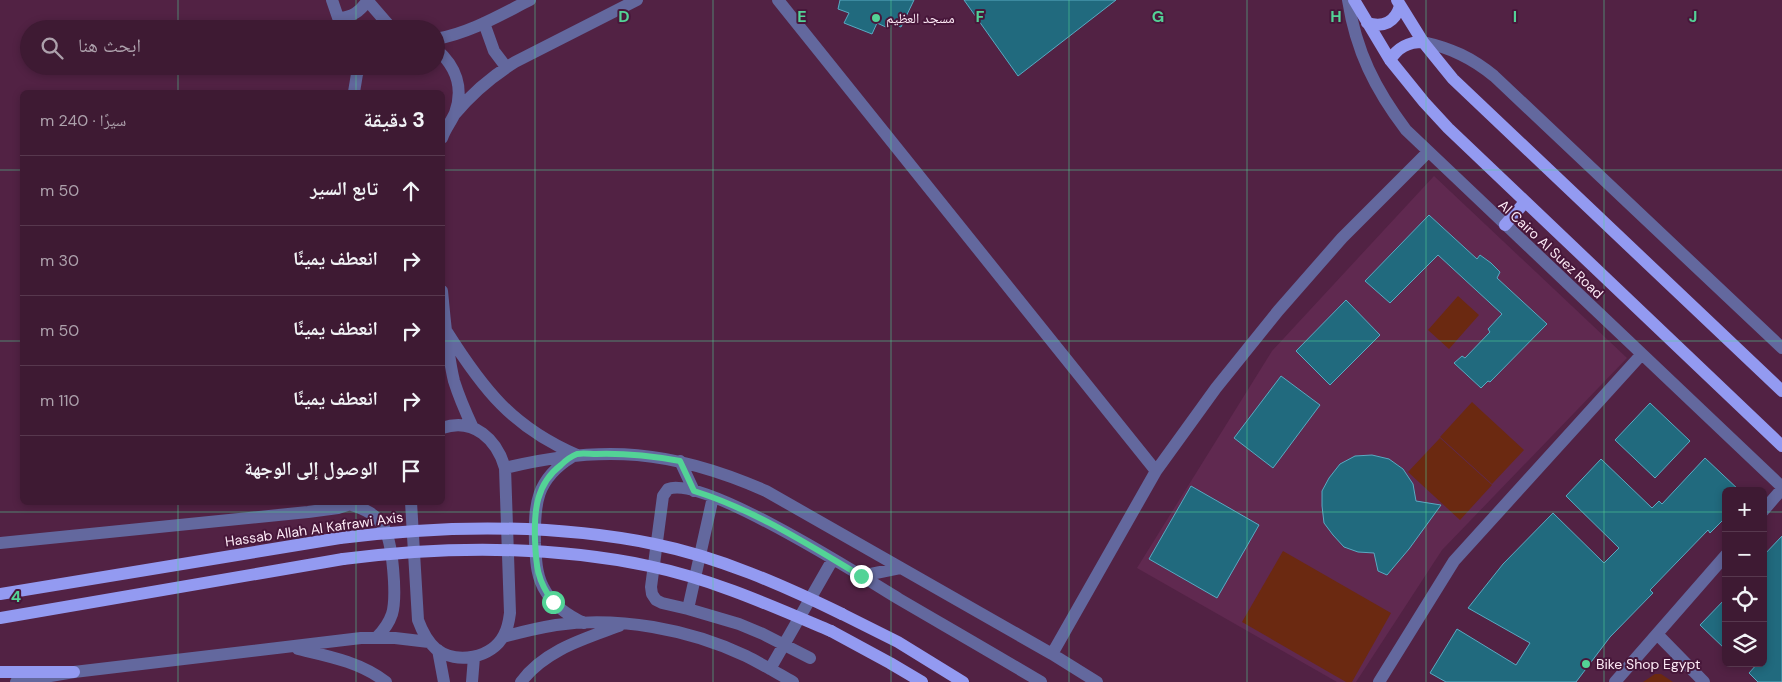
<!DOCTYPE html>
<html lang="ar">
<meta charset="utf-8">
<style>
body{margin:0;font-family:"DM Sans","Noto Naskh Arabic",sans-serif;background:#49273f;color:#f1f3f6;direction:rtl}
.controls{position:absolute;right:15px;bottom:15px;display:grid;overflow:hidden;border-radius:8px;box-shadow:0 2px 8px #0003}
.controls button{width:45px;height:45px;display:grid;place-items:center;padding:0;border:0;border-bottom:1px solid #57384e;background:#3e1a33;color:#f1f3f6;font:25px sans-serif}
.stop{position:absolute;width:15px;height:15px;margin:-11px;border:4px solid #53d396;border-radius:50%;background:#fff}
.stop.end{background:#53d396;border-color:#fff;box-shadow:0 1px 5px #0008}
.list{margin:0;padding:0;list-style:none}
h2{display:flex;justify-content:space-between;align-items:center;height:65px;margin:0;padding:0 20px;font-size:21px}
h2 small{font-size:16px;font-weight:400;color:#ada1ac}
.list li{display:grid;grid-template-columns:32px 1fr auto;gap:15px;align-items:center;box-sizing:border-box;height:70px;padding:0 20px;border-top:1px solid #57384e}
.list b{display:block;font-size:19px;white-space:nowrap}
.list em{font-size:16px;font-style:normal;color:#ada1ac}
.icon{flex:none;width:28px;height:28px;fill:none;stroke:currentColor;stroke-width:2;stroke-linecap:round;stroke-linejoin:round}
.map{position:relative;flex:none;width:1782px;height:682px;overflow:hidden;direction:ltr}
.search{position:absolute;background:#3e1a33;box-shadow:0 2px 8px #0003;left:20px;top:20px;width:425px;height:55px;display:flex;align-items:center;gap:12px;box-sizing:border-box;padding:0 18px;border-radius:28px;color:#ada1ac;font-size:19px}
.panel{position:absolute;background:#3e1a33;box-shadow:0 2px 8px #0003;left:20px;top:90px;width:425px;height:415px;border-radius:8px;direction:rtl}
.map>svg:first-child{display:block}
.built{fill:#602950}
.green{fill:#6b2911}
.building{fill:#216a7e;stroke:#59aac2}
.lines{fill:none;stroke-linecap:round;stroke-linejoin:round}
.minor{stroke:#63689e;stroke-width:12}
.major{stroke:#939af1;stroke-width:12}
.major-bridge{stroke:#939af1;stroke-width:12}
.route{stroke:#53d396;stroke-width:6}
.grid{fill:none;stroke:#53d396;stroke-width:1;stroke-opacity:0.55}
.poi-dot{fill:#53d396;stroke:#47173a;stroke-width:2}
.labels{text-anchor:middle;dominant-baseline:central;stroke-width:4;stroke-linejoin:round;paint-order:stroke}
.poi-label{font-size:14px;fill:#fdeaf6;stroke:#47173a;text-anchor:start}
.street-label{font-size:14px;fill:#fdeaf6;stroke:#47173a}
.grid-label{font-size:16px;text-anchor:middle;font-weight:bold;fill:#53d396;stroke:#47173a;stroke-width:4;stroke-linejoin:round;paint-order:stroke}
</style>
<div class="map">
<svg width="1782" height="682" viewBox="0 0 1782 682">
<rect width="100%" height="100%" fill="#522244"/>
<!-- built -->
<path class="built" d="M1434 176 1627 358 1442 550 1356 682H1337L1137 568 1272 351Z"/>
<!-- green -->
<path class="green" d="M1458 296 1479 315 1449 349 1428 330Z
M1472 402 1524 450 1492 484 1440 437Z
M1440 438 1492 485 1460 520 1408 472Z
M1283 551 1391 613 1352 682H1346L1242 622Z
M1655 674H1661L1673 682H1643Z"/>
<!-- building -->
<path class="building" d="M840 0H914L901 27 890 23 888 28 877 23 872 34 844 23 849 13 838 9Z
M964 0H1116L1018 76Z
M1429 215 1477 259 1480 255 1491 263 1500 272 1497 278 1547 324 1490 382 1488 381 1481 388 1454 363 1462 356 1465 358 1490 332 1488 329 1502 314 1438 255 1390 303 1365 281Z
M1346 300 1380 335 1330 385 1296 351Z
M1281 376 1320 405 1273 468 1234 438Z
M1650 403 1690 441 1655 478 1615 440Z
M1372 455 1389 459 1403 469 1413 484 1416 501 1441 505 1409 549 1387 575 1378 571 1374 553 1358 552 1344 547 1333 535 1324 523 1322 506V491L1329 478 1340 464 1355 456Z
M1705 458 1740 491H1726V517L1710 533 1708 530 1650 590 1653 593 1610 637 1576 682H1446L1430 673 1457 629 1516 665 1530 643 1468 608 1503 564 1553 513 1604 563 1619 548 1566 496 1601 459 1652 508 1659 501 1662 504Z
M1191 486 1259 525 1217 598 1149 559Z
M1782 536V682H1758L1749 673 1758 663H1763V556Z
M1726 598V650L1700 625Z"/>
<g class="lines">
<!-- minor -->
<path class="minor" d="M332 0 342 29
M367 0 392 29
M778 0 1156 471
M1348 0C1356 51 1375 89 1406 130L1782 487
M339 18C352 17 360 12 367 1
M484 23 494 51 506 67
M436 39C470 33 500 15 530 0
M1423 42C1451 48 1472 58 1494 76L1782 348
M436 49C456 66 464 88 455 113 451 122 445 129 442 138
M354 92 357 74 361 66
M454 115C472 93 491 77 515 62L637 0
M442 291C445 321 447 352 454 381 459 397 466 413 473 428
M447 332C483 389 512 427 577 455
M572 457C536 479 534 504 535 543 536 560 536 577 546 592 555 607 569 616 584 623
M680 461 694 491
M505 468C603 444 673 450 766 491L1052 654 1097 682
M411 502 418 620C422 631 427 641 436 649 457 665 492 658 504 635 508 628 509 621 510 613L505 468C497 440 474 417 442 428
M352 505C364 509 376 514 383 526 393 541 397 597 392 614 389 623 384 630 377 637
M1763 511 1782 489
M0 543 308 512 338 508 357 502
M861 576 900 568
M688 609 713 497
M1658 635 1704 682
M503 637C521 632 538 628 556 625 618 616 689 629 746 656 762 664 777 673 793 682
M298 649C328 656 360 662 386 682
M438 650 444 682
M1052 654 1156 471 1216 388 1278 311 1342 238 1428 152
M810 658 763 634 739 624 688 609 662 603 656 600 652 594 651 587 663 496 668 489C703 475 863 577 899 599 947 627 994 654 1041 682
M770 669 833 559
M16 682 74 672 361 638H395L429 642
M472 682 474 657
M521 682C545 650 584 639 619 626
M1379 682 1454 561 1641 355
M1615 682 1726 555"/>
<!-- major -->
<path class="major" d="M1354 0 1390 60 1424 102 1448 128 1782 446
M1397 0 1423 42 1453 79 1782 391
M1367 23C1384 28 1395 22 1400 6
M1390 60C1398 47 1408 42 1423 42
M1505 225 1525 202
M0 594 340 538
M842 614 898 642 963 682
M0 618 343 559
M831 631 890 663 922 682
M0 672H74"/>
<!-- major-bridge -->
<path class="major-bridge" d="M340 538C445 525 550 523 654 544 719 557 782 585 842 614
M343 559C445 546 548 545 649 566 712 579 772 606 831 631"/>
</g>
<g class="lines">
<!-- route -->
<path class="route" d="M553 602C537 580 536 566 535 540 534 511 536 484 561 465 565 461 572 456 577 454 583 453 590 454 596 454 625 453 652 456 680 461L694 491C755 510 807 544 861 576"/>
</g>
<!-- grid -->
<path class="grid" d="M178 0V29M356 0V29M535 0V682M713 0V682M891 0V682M1069 0V682M1247 0V682M1426 0V682M1604 0V682M178 66V92M356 66V92M0 170H22M442 170H1782M0 341H22M442 341H1782M178 502V682M356 502V682M0 512H1726M1763 512H1782"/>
<!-- markers -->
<g class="poi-dot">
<circle cx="876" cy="18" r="5"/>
<circle cx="1586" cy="664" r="5"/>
</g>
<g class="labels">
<!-- poi labels -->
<g class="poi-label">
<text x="886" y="18">مسجد العظيم</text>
<text x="1596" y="664">Bike Shop Egypt</text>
</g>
<!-- street labels -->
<g class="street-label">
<text transform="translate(1551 249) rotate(43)">Al Cairo Al Suez Road</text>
<text transform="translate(314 529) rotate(-8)">Hassab Allah Al Kafrawi Axis</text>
</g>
</g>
<g class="grid-label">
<text x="624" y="22">D</text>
<text x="802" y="22">E</text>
<text x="980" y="22">F</text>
<text x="1158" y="22">G</text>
<text x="1336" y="22">H</text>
<text x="1515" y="22">I</text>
<text x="1693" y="22">J</text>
<text x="16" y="602">4</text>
</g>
</svg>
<div class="controls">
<button>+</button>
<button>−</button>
<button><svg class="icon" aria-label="locate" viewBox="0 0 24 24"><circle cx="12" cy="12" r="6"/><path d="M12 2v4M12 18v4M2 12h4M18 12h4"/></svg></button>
<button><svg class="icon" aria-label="layers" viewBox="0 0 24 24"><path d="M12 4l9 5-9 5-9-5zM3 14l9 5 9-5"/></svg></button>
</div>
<div class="stop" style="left:553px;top:602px"></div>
<div class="stop end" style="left:861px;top:576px"></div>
<div class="search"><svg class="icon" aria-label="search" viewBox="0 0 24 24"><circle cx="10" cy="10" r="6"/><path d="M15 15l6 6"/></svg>ابحث هنا</div>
<section class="panel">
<h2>3 دقيقة<small>سيرًا · 240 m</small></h2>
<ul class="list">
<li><svg class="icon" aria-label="ahead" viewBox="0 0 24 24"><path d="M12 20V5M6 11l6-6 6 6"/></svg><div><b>تابع السير</b></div><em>50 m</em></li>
<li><svg class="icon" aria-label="right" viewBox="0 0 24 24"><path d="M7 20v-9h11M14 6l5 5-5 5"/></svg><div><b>انعطف يمينًا</b></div><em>30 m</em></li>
<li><svg class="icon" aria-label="right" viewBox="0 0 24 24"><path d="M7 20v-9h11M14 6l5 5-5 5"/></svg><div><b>انعطف يمينًا</b></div><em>50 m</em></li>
<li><svg class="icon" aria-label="right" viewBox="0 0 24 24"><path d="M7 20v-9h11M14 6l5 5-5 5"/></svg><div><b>انعطف يمينًا</b></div><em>110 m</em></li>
<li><svg class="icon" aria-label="arrive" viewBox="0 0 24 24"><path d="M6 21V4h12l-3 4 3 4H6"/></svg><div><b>الوصول إلى الوجهة</b></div></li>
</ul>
</section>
</div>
